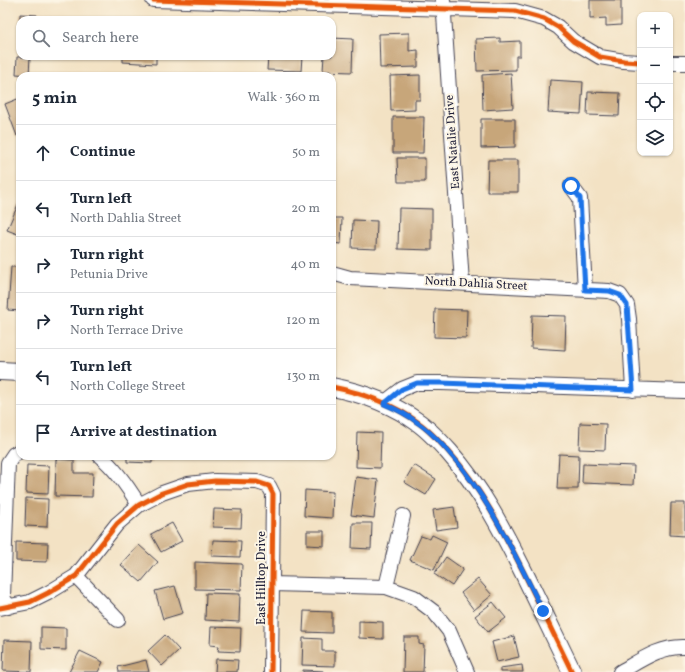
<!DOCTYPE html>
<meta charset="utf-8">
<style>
body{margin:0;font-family:Vollkorn,serif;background:#f2f2f3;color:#1f2937}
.controls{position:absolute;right:12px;top:12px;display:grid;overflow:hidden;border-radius:8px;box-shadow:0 1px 3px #0004}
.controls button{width:36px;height:36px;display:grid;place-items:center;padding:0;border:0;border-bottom:1px solid #e0e1e3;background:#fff;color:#1f2937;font:20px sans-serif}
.stop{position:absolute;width:12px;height:12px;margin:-9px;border:3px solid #1a73e8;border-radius:50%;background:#fff}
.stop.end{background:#1a73e8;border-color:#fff;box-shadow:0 1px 4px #0008}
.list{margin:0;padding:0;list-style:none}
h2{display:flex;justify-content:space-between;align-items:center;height:52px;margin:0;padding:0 16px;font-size:17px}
h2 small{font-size:13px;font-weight:400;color:#747a83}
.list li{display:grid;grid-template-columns:26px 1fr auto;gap:12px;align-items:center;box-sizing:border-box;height:56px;padding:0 16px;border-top:1px solid #e0e1e3}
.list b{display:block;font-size:15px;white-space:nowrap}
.list p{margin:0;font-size:13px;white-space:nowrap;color:#747a83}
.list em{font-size:13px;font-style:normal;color:#747a83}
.icon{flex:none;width:22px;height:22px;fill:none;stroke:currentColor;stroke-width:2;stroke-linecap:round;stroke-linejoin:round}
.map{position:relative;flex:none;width:685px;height:672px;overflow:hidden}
.search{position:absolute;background:#fff;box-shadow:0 1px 3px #0004;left:16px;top:16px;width:320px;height:44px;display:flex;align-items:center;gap:10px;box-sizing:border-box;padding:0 14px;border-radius:12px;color:#747a83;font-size:15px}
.panel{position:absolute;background:#fff;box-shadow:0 1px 3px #0004;left:16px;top:72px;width:320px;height:388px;border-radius:12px}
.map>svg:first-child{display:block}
.building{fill:#c7a67a}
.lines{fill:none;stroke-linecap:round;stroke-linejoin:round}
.minor-casing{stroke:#413f50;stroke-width:16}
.major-casing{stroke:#413f50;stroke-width:20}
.minor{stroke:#fff;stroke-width:14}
.major{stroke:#fff;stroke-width:18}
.cycleway-casing{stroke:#fcf5e5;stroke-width:8}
.cycleway{stroke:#e8590c;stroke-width:5}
.route{stroke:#1a73e8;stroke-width:5}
.labels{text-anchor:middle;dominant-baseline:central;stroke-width:4;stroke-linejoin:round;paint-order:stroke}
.street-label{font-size:12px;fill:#22223b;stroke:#fcf5e5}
</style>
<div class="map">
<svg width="685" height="672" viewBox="0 0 685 672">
<rect width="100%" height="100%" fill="#fcf5e5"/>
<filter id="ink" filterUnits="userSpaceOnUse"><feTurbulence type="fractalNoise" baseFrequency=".025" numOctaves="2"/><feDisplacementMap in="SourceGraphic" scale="8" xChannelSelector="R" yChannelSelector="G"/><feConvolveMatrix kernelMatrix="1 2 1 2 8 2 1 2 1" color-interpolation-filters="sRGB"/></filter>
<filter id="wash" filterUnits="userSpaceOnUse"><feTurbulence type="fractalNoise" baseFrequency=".012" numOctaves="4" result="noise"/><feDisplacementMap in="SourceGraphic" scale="16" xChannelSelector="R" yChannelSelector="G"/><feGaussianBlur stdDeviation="0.9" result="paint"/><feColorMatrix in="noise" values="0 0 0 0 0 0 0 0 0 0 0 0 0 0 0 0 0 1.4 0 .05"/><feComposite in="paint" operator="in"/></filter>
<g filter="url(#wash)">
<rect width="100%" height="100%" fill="#f3e2c4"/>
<g id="blocks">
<!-- building -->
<path class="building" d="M590 0H621V25L606 26V18L590 19Z
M20 14 37 15V20H20Z
M409 33V51L418 50V67L380 68 379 34Z
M332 38 353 39 352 72 323 71 324 56H332Z
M500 38V42L520 41V56H516V70L477 71 476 39Z
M123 56H156V64L123 62Z
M268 56H302L301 71 267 70Z
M17 57H30L29 75 16 74Z
M511 73 513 108 483 110 482 75Z
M420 75V100H415V110L391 111 390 76Z
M550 80 583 82 581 114 548 112Z
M588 92 620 93 619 116 587 115Z
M20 98V135L17 136 5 104Z
M393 117H424L423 153H393Z
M481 119H515V147L481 148Z
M397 158H425V182H398Z
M488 160H518V192H487Z
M20 200V235L7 230Z
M399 208 432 209V250L398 249Z
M332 218H342L341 244 332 243Z
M353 220 377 221 376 249 352 248Z
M11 267H20V311L8 310Z
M435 309 467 310 466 338 434 337Z
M532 315 566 316 565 350 531 348Z
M580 423 606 424 605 450 579 449Z
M357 432 381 433 380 468 356 467Z
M559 454 579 455 578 489H557Z
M127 456H152V463L127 462Z
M56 459 74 460V473H93L92 497 55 496Z
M583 464 634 466 633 485 582 483Z
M27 465 49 466 48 494 26 493Z
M414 465 436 479 426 495 404 482Z
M356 477 378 480 374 518 351 515Z
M305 490 333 492 332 518 304 516Z
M26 498 48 499 47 527 25 526Z
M671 503H685V536L670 535Z
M454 507 457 527 436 530 433 510Z
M214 509 242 510 241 528 213 527Z
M172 523 182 541 161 552 151 534Z
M353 523H372L371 549 352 548Z
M307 531H324V546L307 545Z
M432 535 447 542 434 570 410 560 421 536 430 539Z
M213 540 241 541 240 557 212 556Z
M16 542 48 543 47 562 16 561Z
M139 545 158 562 141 582 121 565Z
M446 557 463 569 452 586 434 574Z
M195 562 242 564 241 590 195 589Z
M478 579 492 595 474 610 461 593Z
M175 586 183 613 163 619 155 591Z
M206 593 240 594 239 622 205 620Z
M493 602 506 618 488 632 475 616Z
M304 611 332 612V633L303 632Z
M359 621 383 622V639L359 638Z
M41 627 66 628V650L41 649Z
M211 627 241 628 240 652 218 651 219 646 210 645Z
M165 635 179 650 162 666 148 651Z
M514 636 519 657 497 662 492 642Z
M404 637H419V644L424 645 423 672H403Z
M303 638 322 639V651H335V666L302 665Z
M4 640 32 641 31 672 3 671Z
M80 651 103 662 98 672H69Z
M216 659 238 660 237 672H215Z
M146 660 149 672H119L118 667Z
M522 665 523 672H500V668Z
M303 670 323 671V672H303Z"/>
</g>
</g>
<g filter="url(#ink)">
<use href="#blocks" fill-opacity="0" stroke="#413f50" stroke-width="1"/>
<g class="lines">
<!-- minor casing -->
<g class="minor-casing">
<path id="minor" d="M153 0 515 11 544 19 558 27 573 41 600 57 624 61 640 62
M443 0 462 283
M670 63H685
M571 186 580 198 585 290
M332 273 350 278 609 291 620 295 627 305 629 319 633 390
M384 403 402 389 417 383H441L685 391
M100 456C116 469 128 487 139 505
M76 576 118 620
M272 584 386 587 414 597 434 612 449 631 467 672
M386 587 403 516
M8 607 3 597 8 463 14 454 20 451
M0 608 30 602 48 593 76 576 117 524 139 505 162 493 188 484 215 481 257 482 269 486 273 494 271 672
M620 672C641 660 660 646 685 647"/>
</g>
<!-- major casing -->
<g class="major-casing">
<path id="major" d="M0 371 20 372
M332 387C363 393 393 404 419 423 430 431 440 442 449 452 481 488 503 531 524 573 540 606 556 639 572 672"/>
</g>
<!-- minor -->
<use href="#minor" class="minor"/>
<!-- major -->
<use href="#major" class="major"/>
<!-- cycleway casing -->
<g class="cycleway-casing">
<path id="cycleway" d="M153 0 515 11 544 19 558 27 573 41 600 57 624 61 640 62
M332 387C363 393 393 404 419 423 430 431 440 442 449 452 481 488 503 531 524 573 540 606 556 639 572 672
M0 608 30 602 48 593 76 576 117 524 139 505 162 493 188 484 215 481 257 482 269 486 273 494 271 672"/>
</g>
<!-- cycleway -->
<use href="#cycleway" class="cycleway"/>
</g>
</g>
<g class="lines" filter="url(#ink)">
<!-- route -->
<path class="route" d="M543 611C515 555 489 497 447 450 438 440 429 430 418 423 408 415 396 409 384 404L402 389 417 383H441L633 390 627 305 620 295 609 291 585 290 580 198 571 186"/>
</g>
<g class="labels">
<!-- street labels -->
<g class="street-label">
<text transform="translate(453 142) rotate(-94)">East Natalie Drive</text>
<text transform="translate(476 284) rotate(3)">North Dahlia Street</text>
<text transform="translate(262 578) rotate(-90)">East Hilltop Drive</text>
</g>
</g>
</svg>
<div class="controls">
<button>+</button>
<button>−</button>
<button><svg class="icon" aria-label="locate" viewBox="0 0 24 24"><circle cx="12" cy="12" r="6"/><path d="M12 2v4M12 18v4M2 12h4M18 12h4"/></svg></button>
<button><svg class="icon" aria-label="layers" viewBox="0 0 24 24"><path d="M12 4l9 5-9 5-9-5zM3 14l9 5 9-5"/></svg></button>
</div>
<div class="stop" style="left:571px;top:186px"></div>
<div class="stop end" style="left:543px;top:611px"></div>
<div class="search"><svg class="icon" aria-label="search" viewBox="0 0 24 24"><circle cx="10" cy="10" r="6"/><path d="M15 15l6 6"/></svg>Search here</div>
<section class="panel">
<h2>5 min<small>Walk · 360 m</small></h2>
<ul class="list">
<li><svg class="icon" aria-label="ahead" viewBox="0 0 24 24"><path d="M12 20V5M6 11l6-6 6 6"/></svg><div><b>Continue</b></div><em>50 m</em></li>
<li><svg class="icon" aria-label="left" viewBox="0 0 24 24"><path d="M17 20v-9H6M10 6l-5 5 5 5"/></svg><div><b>Turn left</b><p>North Dahlia Street</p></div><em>20 m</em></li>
<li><svg class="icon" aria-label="right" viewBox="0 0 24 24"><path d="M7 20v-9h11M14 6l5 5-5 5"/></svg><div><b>Turn right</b><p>Petunia Drive</p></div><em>40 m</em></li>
<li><svg class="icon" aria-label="right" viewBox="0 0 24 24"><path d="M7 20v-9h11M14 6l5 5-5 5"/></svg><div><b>Turn right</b><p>North Terrace Drive</p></div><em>120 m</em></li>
<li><svg class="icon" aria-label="left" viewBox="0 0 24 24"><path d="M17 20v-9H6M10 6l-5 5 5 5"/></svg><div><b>Turn left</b><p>North College Street</p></div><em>130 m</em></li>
<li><svg class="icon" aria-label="arrive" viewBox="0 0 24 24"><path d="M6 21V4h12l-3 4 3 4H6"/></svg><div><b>Arrive at destination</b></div></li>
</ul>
</section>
</div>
